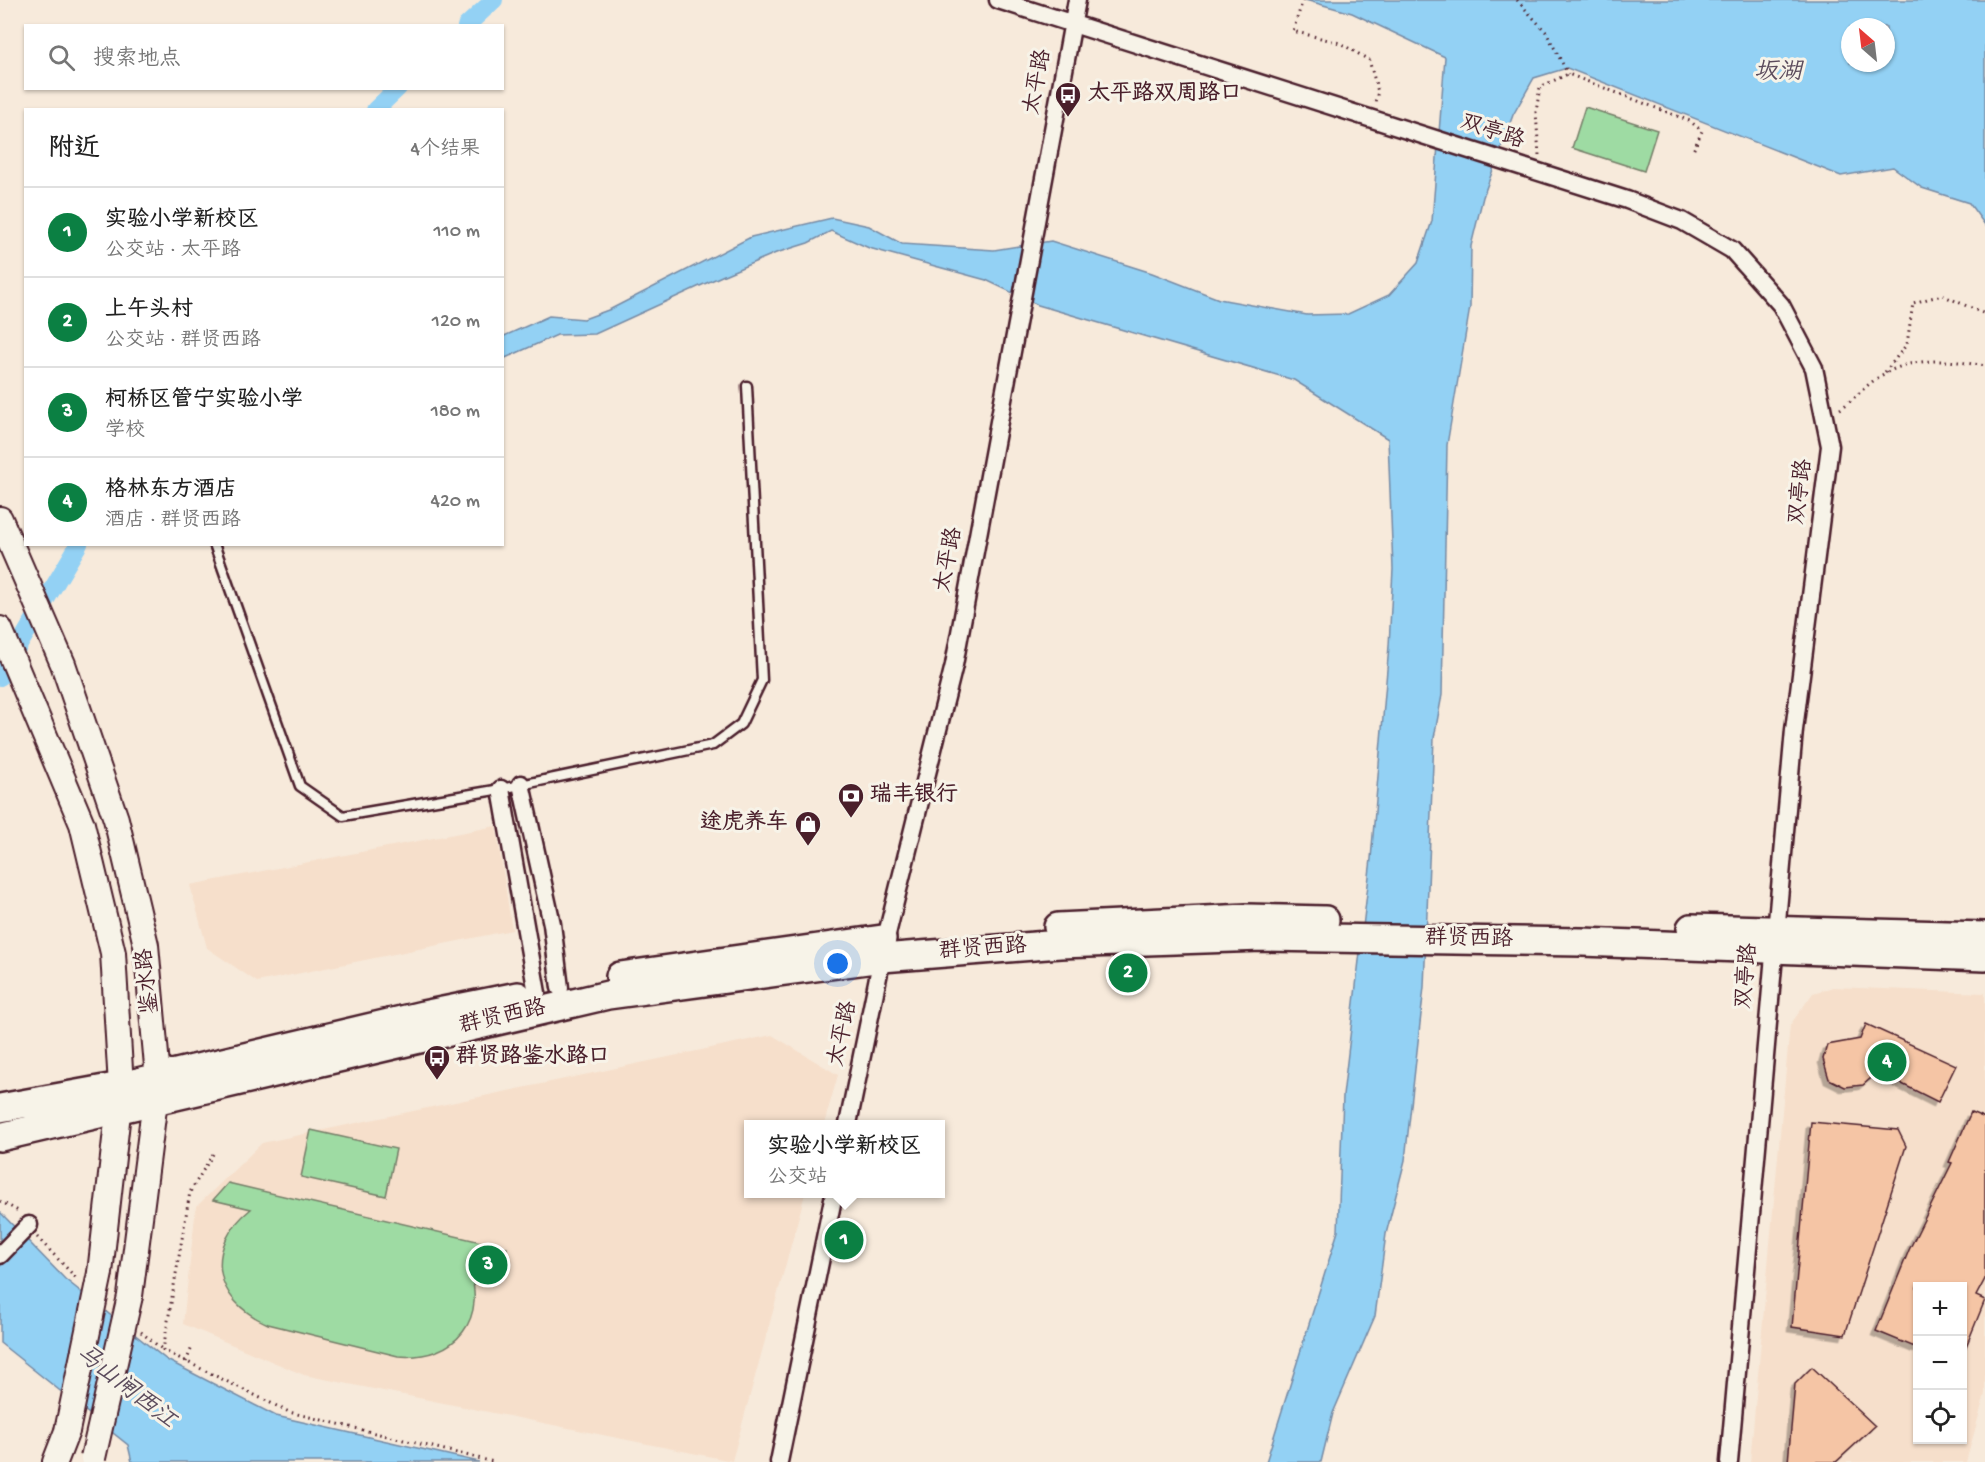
<!DOCTYPE html>
<html lang="zh">
<meta charset="utf-8">
<style>
body{margin:0;font-family:"Gochi Hand","LXGW WenKai TC",sans-serif;background:#f2f2f2;color:#222}
.controls{position:absolute;right:18px;bottom:18px;display:grid;overflow:hidden;border-radius:0px;box-shadow:0 2px 4px #0004}
.controls button{width:54px;height:54px;display:grid;place-items:center;padding:0;border:0;border-bottom:2px solid #e0e0e0;background:#fff;color:#222;font:30px sans-serif}
.compass{position:absolute;left:1841px;top:18px;width:54px;height:54px;border-radius:50%;background:#fff;box-shadow:0 2px 4px #0004;rotate:332deg}
.you{position:absolute;left:838px;top:964px;width:21px;height:21px;margin:-15px;border:4px solid #fff;border-radius:50%;background:#1a73e8;box-shadow:0 0 0 9px #1a73e833}
.badge{display:grid;place-items:center;width:39px;height:39px;border-radius:50%;background:#0b8043;color:#fff;font-size:20px;font-weight:700}
.pin{position:absolute;translate:-50% -50%;border:3px solid #fff;box-shadow:0 2px 6px #0006}
.popup{position:absolute;left:744px;top:1120px;width:201px;height:78px;box-sizing:border-box;display:grid;place-content:center;border-radius:0px;background:#fff;filter:drop-shadow(0 2px 4px #0005);font-size:20px;white-space:nowrap;color:#767676}
.popup b{font-size:22px;color:#222}
.popup::after{content:'';position:absolute;left:50%;top:100%;margin-left:-12px;border:12px solid transparent;border-top-color:#fff}
.list{margin:0;padding:0;list-style:none}
h2{display:flex;justify-content:space-between;align-items:center;height:78px;margin:0;padding:0 24px;font-size:26px}
h2 small{font-size:20px;font-weight:400;color:#767676}
.list li{display:grid;grid-template-columns:39px 1fr auto;gap:18px;align-items:center;box-sizing:border-box;height:90px;padding:0 24px;border-top:2px solid #e0e0e0}
.list b{display:block;font-size:22px;white-space:nowrap}
.list p{margin:0;font-size:20px;white-space:nowrap;color:#767676}
.list em{font-size:20px;font-style:normal;color:#767676}
.icon{flex:none;width:33px;height:33px;fill:none;stroke:currentColor;stroke-width:2;stroke-linecap:round;stroke-linejoin:round}
.map{position:relative;flex:none;width:1985px;height:1462px;overflow:hidden}
.search{position:absolute;background:#fff;box-shadow:0 2px 4px #0004;left:24px;top:24px;width:480px;height:66px;display:flex;align-items:center;gap:15px;box-sizing:border-box;padding:0 21px;border-radius:0px;color:#767676;font-size:22px}
.panel{position:absolute;background:#fff;box-shadow:0 2px 4px #0004;left:24px;top:108px;width:480px;height:438px;border-radius:0px}
.map>svg:first-child{display:block}
.built{fill:#f6dfcb;fill-rule:evenodd}
.green{fill:#9edba3;stroke:#747d67;stroke-width:1.5}
.water{fill:#93d1f4;stroke:#768aa4;stroke-width:1.5;fill-rule:evenodd}
.lines{fill:none;stroke-linecap:round;stroke-linejoin:round}
.canal{stroke:#93d1f4;stroke-width:18}
.building{fill:#f5c5a5;stroke:#4a1f2b;stroke-width:1.5;filter:url(#shadow)}
.lane-casing{stroke:#4a1f2b;stroke-width:13}
.street-casing{stroke:#4a1f2b;stroke-width:21}
.secondary-casing{stroke:#4a1f2b;stroke-width:28}
.primary-casing{stroke:#4a1f2b;stroke-width:32}
.path{stroke:#4a1f2b;stroke-width:3;stroke-dasharray:1.5 4.5;stroke-linecap:butt}
.lane{stroke:#f7f3e8;stroke-width:8}
.street{stroke:#f7f3e8;stroke-width:16}
.secondary{stroke:#f7f3e8;stroke-width:24}
.primary{stroke:#f7f3e8;stroke-width:27}
.secondary-bridge-casing{stroke:#4a1f2b;stroke-width:28;stroke-linecap:butt}
.secondary-bridge{stroke:#f7f3e8;stroke-width:24}
.labels{text-anchor:middle;dominant-baseline:central;stroke-width:6;stroke-linejoin:round;paint-order:stroke}
.street-label{font-size:22px;fill:#4a1f2b;stroke:#f7f3e8}
.poi-label{font-size:22px;font-weight:bold;fill:#4a1f2b;stroke:#f7f3e8;text-anchor:start}
.water-label{font-size:24px;font-style:italic;fill:#5c4c5d;stroke:#f7f3e8}
</style>
<div class="map">
<svg width="1985" height="1462" viewBox="0 0 1985 1462">
<defs>
<filter id="shadow"><feDropShadow dx="-4.5" dy="4.5" stdDeviation="0" flood-color="#0004"/></filter>
</defs>
<rect width="100%" height="100%" fill="#f7eadb"/>
<filter id="ink" filterUnits="userSpaceOnUse"><feTurbulence type="fractalNoise" baseFrequency=".0167" numOctaves="2"/><feDisplacementMap in="SourceGraphic" scale="12" xChannelSelector="R" yChannelSelector="G"/><feConvolveMatrix kernelMatrix="1 2 1 2 8 2 1 2 1" color-interpolation-filters="sRGB"/></filter>
<g filter="url(#ink)">
<!-- built -->
<path class="built" d="M496 826 512 930 257 982 207 948 190 885Z
M1833 987 1985 993V1394L1966 1462H1750L1790 1025 1813 993ZM1918 1286H1962V1440H1918Z
M772 1035 838 1075 824 1124H748V1194H805L732 1461 304 1375 183 1324 196 1207 262 1143Z"/>
<!-- green -->
<path class="green" d="M1585 107 1657 130 1644 171 1572 148Z
M311 1130 396 1149 386 1196 301 1177Z
M228 1183 507 1248 502 1270 467 1263C490 1318 456 1361 398 1356L268 1324C212 1300 204 1247 251 1209L213 1200Z"/>
<!-- water -->
<path class="water" d="M1305 0H1985V225L1969 203 1922 188 1893 167 1841 176 1567 68 1534 78 1513 115 1483 197 1471 246 1470 307 1447 445 1442 695 1434 738 1424 987 1405 1160 1386 1234 1375 1316 1333 1413 1321 1462H1266L1338 1231 1343 1096 1371 859 1389 646 1393 569 1388 439 1294 380 1038 305 986 280 869 248 831 231 808 243 776 253 724 275 595 334 557 335 503 359 502 337 549 316 584 319 611 309 751 237 832 218 869 226 902 244 994 250 1051 241 1152 273 1219 299 1307 315 1348 314 1389 295 1418 263 1432 221 1445 57 1352 13ZM1850 27H1886V63H1850Z
M0 1212 65 1279 167 1360 276 1416 479 1462H132L128 1445 0 1343Z"/>
<g class="lines">
<!-- canal -->
<path class="canal" d="M466 26 494 0
M375 110 398 88
M0 677 79 544"/>
</g>
<!-- building -->
<path class="building" d="M1866 1024 1956 1065 1938 1102 1878 1072 1863 1085 1845 1087 1829 1079 1823 1059 1827 1045 1860 1039Z
M1971 1112 1985 1118V1279L1976 1296 1985 1300 1963 1354 1962 1287H1917V1348L1876 1331 1909 1250 1952 1163 1949 1162Z
M1811 1122 1898 1130 1906 1146 1845 1335 1792 1327Z
M1812 1367 1875 1426 1836 1462H1788L1795 1384Z"/>
<g class="lines">
<!-- lane casing -->
<g class="lane-casing">
<path id="lane" d="M214 544 300 786 343 816 501 789 713 745 741 724 762 680 747 386"/>
</g>
<!-- street casing -->
<g class="street-casing">
<path id="street" d="M998 0 1627 200 1682 221 1732 250 1781 305 1814 368 1830 446 1794 730 1729 1462
M521 784 552 924 560 988
M501 789 537 993
M848 1124 886 938 954 665 1077 0
M0 1255 29 1225
M779 1462 834 1194"/>
</g>
<!-- secondary casing -->
<g class="secondary-casing">
<path id="secondary" d="M0 519 63 664 116 819 146 945 158 1077 130 1296
M0 629 82 824 113 953 121 1086 100 1273
M55 1462 67 1431"/>
</g>
<!-- primary casing -->
<g class="primary-casing">
<path id="primary" d="M1058 927 1247 918 1325 920
M1691 928 1985 936
M620 976 882 939
M0 1108 121 1086 423 1015 518 996
M0 1137 608 995 882 958 1060 944 1262 937 1582 942 1985 957"/>
</g>
<!-- path -->
<path class="path" d="M1303 0 1293 31 1340 43 1369 60 1378 92 1374 105
M1517 0 1546 32 1568 74
M1539 155 1536 112 1540 87 1568 74 1690 121 1702 131 1692 153
M1885 372 1907 344 1913 303 1942 295 1985 314
M1840 409C1855 399 1867 383 1884 374 1915 356 1952 360 1985 366
M213 1154 190 1192 163 1350 289 1412 494 1462
M0 1201 20 1212
M37 1237 78 1280
M141 1332 163 1350
M186 1362 192 1347"/>
<!-- lane -->
<use href="#lane" class="lane"/>
<!-- street -->
<use href="#street" class="street"/>
<!-- secondary -->
<use href="#secondary" class="secondary"/>
<!-- primary -->
<use href="#primary" class="primary"/>
<!-- secondary-bridge casing -->
<g class="secondary-bridge-casing">
<path id="secondary-bridge" d="M67 1431 100 1273
M93 1458 130 1296"/>
</g>
<!-- secondary-bridge -->
<use href="#secondary-bridge" class="secondary-bridge"/>
</g>
</g>
<!-- icons -->
<defs>
<g id="bus-pin" transform="scale(1.35)"><path d="M0 17L-7.5 6A9.5 9.5 0 1 1 7.5 6Z" fill="#4a1f2b" stroke="#f7f3e8"/><path d="M-5-6H5V4H4V6H2V4H-2V6H-4V4H-5ZM-3.5-4V0h7V-4ZM-3.5 1.2v1.5H-2V1.2ZM2 1.2v1.5H3.5V1.2Z" fill="#fff"/></g>
<g id="bank-pin" transform="scale(1.35)"><path d="M0 17L-7.5 6A9.5 9.5 0 1 1 7.5 6Z" fill="#4a1f2b" stroke="#f7f3e8"/><path d="M-6-4H6V4H-6ZM0-2.3a2.3 2.3 0 1 0 0 4.6a2.3 2.3 0 1 0 0-4.6Z" fill="#fff"/></g>
<g id="shop-pin" transform="scale(1.35)"><path d="M0 17L-7.5 6A9.5 9.5 0 1 1 7.5 6Z" fill="#4a1f2b" stroke="#f7f3e8"/><path d="M-5-2.5h2.3a2.7 3.5 0 0 1 5.4 0H5L5.5 6h-11ZM-1.5-2.5h3a1.5 2.3 0 0 0-3 0Z" fill="#fff"/></g>
</defs>
<g fill-rule="evenodd">
<use href="#bus-pin" x="1068" y="95"/>
<use href="#bank-pin" x="851" y="796"/>
<use href="#shop-pin" x="808" y="824"/>
<use href="#bus-pin" x="437" y="1058"/>
</g>
<g class="labels">
<!-- street labels -->
<g class="street-label">
<text transform="translate(1039 82) rotate(-79)">太平路</text>
<text transform="translate(1492 133) rotate(18)">双亭路</text>
<text transform="translate(1802 492) rotate(-83)">双亭路</text>
<text transform="translate(950 560) rotate(-79)">太平路</text>
<text transform="translate(1469 940) rotate(1)">群贤西路</text>
<text transform="translate(983 950) rotate(-4)">群贤西路</text>
<text transform="translate(1748 976) rotate(-85)">双亭路</text>
<text transform="translate(149 981) rotate(-96)">鉴水路</text>
<text transform="translate(503 1018) rotate(-13)">群贤西路</text>
<text transform="translate(844 1034) rotate(-78)">太平路</text>
</g>
<!-- poi labels -->
<g class="poi-label">
<text x="1088" y="95">太平路双周路口</text>
<text x="870" y="796">瑞丰银行</text>
<text x="788" y="824" text-anchor="end">途虎养车</text>
<text x="456" y="1058">群贤路鉴水路口</text>
</g>
<!-- water labels -->
<g class="water-label">
<text x="1778" y="73">坂湖</text>
<text transform="translate(125 1388) rotate(38)">马山闸西江</text>
</g>
</g>
</svg>
<div class="controls">
<button>+</button>
<button>−</button>
<button><svg class="icon" aria-label="locate" viewBox="0 0 24 24"><circle cx="12" cy="12" r="6"/><path d="M12 2v4M12 18v4M2 12h4M18 12h4"/></svg></button>
</div>
<svg class="compass" viewBox="-18 -18 36 36"><path d="M0-13l5 13h-10z" fill="#e53935"/><path d="M0 13l5-13h-10z" fill="#767676"/></svg>
<div class="you"></div>
<div class="pin badge" style="left:844px;top:1240px">1</div>
<div class="popup"><b>实验小学新校区</b>公交站</div>
<div class="pin badge" style="left:1128px;top:973px">2</div>
<div class="pin badge" style="left:488px;top:1265px">3</div>
<div class="pin badge" style="left:1887px;top:1062px">4</div>
<div class="search"><svg class="icon" aria-label="search" viewBox="0 0 24 24"><circle cx="10" cy="10" r="6"/><path d="M15 15l6 6"/></svg>搜索地点</div>
<section class="panel">
<h2>附近<small>4个结果</small></h2>
<ul class="list">
<li><span class="badge">1</span><div><b>实验小学新校区</b><p>公交站 · 太平路</p></div><em>110 m</em></li>
<li><span class="badge">2</span><div><b>上午头村</b><p>公交站 · 群贤西路</p></div><em>120 m</em></li>
<li><span class="badge">3</span><div><b>柯桥区管宁实验小学</b><p>学校</p></div><em>180 m</em></li>
<li><span class="badge">4</span><div><b>格林东方酒店</b><p>酒店 · 群贤西路</p></div><em>420 m</em></li>
</ul>
</section>
</div>
